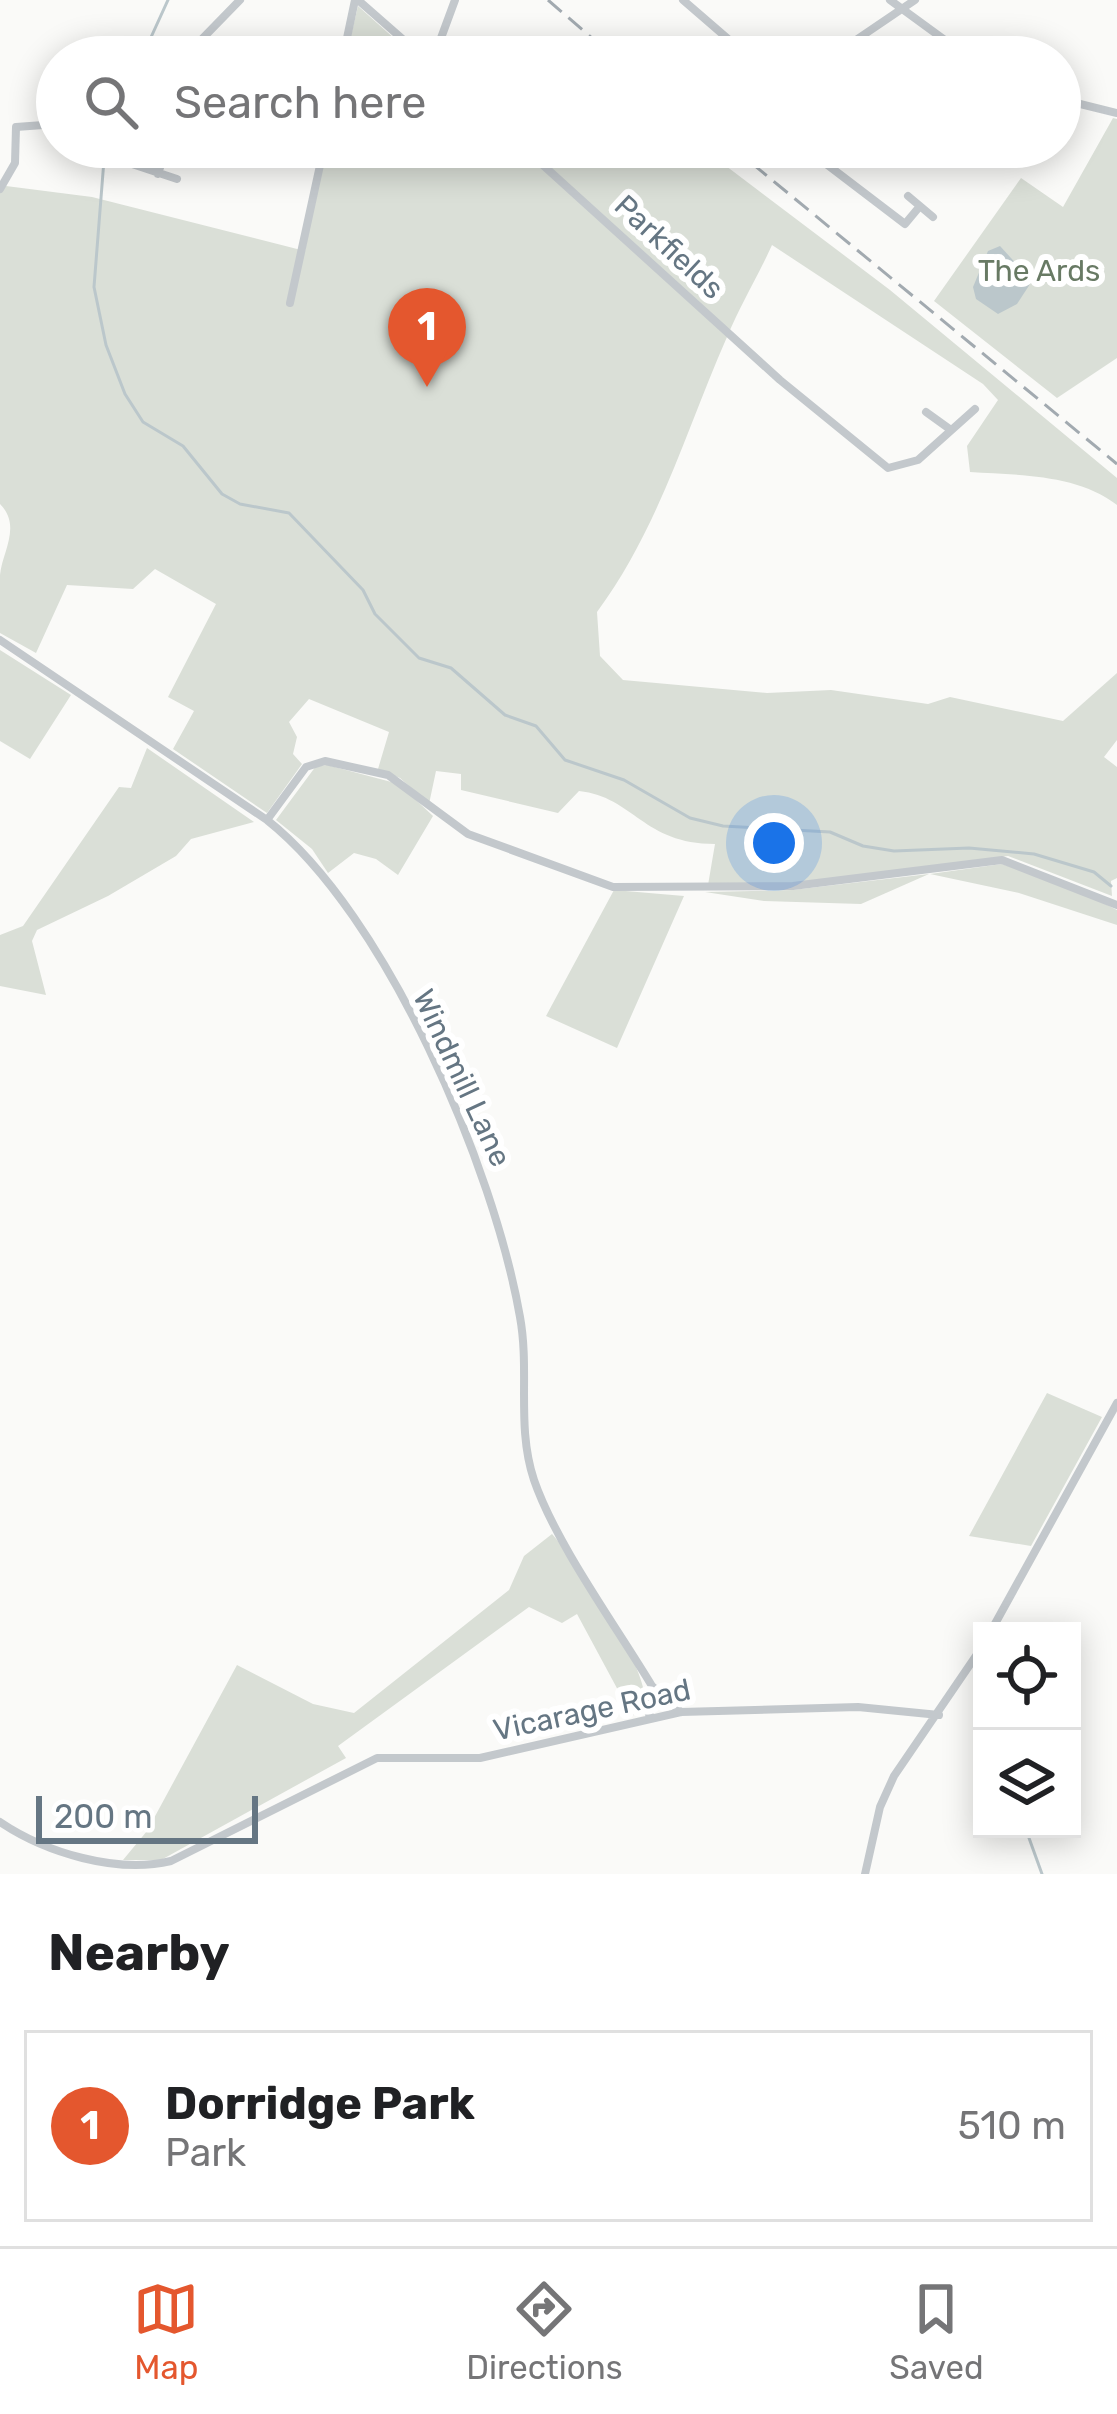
<!DOCTYPE html>
<style>
body{margin:0;font-family:Rubik,sans-serif;background:#f6f6f6;color:#202124}
.controls{position:absolute;right:36px;bottom:36px;display:grid;overflow:hidden;border-radius:0px;box-shadow:0 6px 30px #0003}
.controls button{width:108px;height:108px;display:grid;place-items:center;padding:0;border:0;border-bottom:3px solid #e0e0e0;background:#fff;color:#202124;font:60px sans-serif}
.scale{position:absolute;left:36px;bottom:30px;width:222px;box-sizing:border-box;padding-left:12px;border:6px solid #657683;border-top:0;font-size:33px;line-height:42px;white-space:nowrap;color:#657683;-webkit-text-stroke:9px #fff;paint-order:stroke}
.you{position:absolute;left:774px;top:843px;width:42px;height:42px;margin:-30px;border:9px solid #fff;border-radius:50%;background:#1a73e8;box-shadow:0 0 0 18px #1a73e833}
.badge{display:grid;place-items:center;width:78px;height:78px;border-radius:50%;background:#e4572e;color:#fff;font-size:39px;font-weight:700}
.pin{position:absolute;translate:-50% -99px;filter:drop-shadow(0 3px 6px #0008)}
.pin::after{content:'';position:absolute;top:63px;width:42px;height:36px;background:inherit;clip-path:polygon(0 0,100% 0,50% 100%)}
.list{margin:0;padding:0;list-style:none}
h2{display:flex;justify-content:space-between;align-items:center;height:156px;margin:0;padding:0 48px;font-size:51px}
h2 small{font-size:39px;font-weight:400;color:#757577}
.list li{display:grid;grid-template-columns:78px 1fr auto;gap:36px;align-items:center;box-sizing:border-box;height:192px;margin:0 24px 24px;padding:0 24px;border:3px solid #e0e0e0;border-radius:0px}
.list b{display:block;font-size:45px;white-space:nowrap}
.list p{margin:0;font-size:39px;white-space:nowrap;color:#757577}
.list em{font-size:39px;font-style:normal;color:#757577}
.icon{flex:none;width:66px;height:66px;fill:none;stroke:currentColor;stroke-width:2;stroke-linecap:round;stroke-linejoin:round}
.map{position:relative;flex:none;width:1117px;height:1874px;overflow:hidden}
.search{position:absolute;background:#fff;box-shadow:0 6px 30px #0003;left:36px;right:36px;top:36px;height:132px;display:flex;align-items:center;gap:30px;box-sizing:border-box;padding:0 42px;border-radius:66px;color:#757577;font-size:45px}
.sheet{height:372px;background:#fff}
nav{display:flex;justify-content:space-around;align-items:center;box-sizing:border-box;height:168px;border-top:3px solid #e0e0e0;background:#fff;font-size:33px;color:#757577}
nav a{display:grid;justify-items:center;gap:6px}
nav .on{color:#e4572e}
.map>svg:first-child{display:block}
.green{fill:#dadfd7}
.water{fill:#bbc7cb}
.lines{fill:none;stroke-linecap:round;stroke-linejoin:round}
.stream{stroke:#bbc7cb;stroke-width:3}
.minor{stroke:#c3c8cc;stroke-width:8}
.rail{stroke:#a2aab0;stroke-width:3;stroke-dasharray:18 9;stroke-linecap:butt}
.labels{text-anchor:middle;dominant-baseline:central;stroke-width:12;stroke-linejoin:round;paint-order:stroke}
.street-label{font-size:30px;fill:#657683;stroke:#fff}
.park-label{font-size:30px;fill:#687a64;stroke:#fff}
</style>
<div class="map">
<svg width="1117" height="1874" viewBox="0 0 1117 1874">
<rect width="100%" height="100%" fill="#fafaf8"/>
<!-- green -->
<path class="green" d="M358 6 415 57H346Z
M1113 118 1117 119V358L1057 398 934 301 1021 178 1063 207Z
M325 147H701L890 290 1117 478V505C1078 474 1018 475 970 472L967 446 998 400 983 384 772 245C758 276 740 306 727 337 686 430 659 528 597 612L600 656 623 680 767 693 831 690 928 704 950 697 1063 721 1117 673V740L1104 757 1117 767V878L1111 881 1112 896 1008 856 793 884 708 885 715 844C643 844 634 797 579 791L558 813 461 790V774L436 771 429 804 400 778 378 769 389 732 309 699 289 722 297 737 293 754 302 764 267 813 173 749 194 711 168 697 216 604 155 569 133 589 67 585 36 653 0 633C0 614 0 594 0 575 2 552 22 526 0 504V193L6 186 92 197 305 251Z
M0 650 71 695 30 759 0 741Z
M147 748 254 822 191 839 176 856 108 896 37 930 32 941 46 995 0 986V935L23 926 119 787 131 788Z
M327 765 399 784 433 816 398 875 376 859 354 853 328 873 312 849 276 820 316 766Z
M1002 864 1070 886 1117 910V925L1019 893 930 874Z
M929 874 861 904 764 901 705 892 792 890Z
M614 890 684 896 617 1048 546 1016Z
M1047 1393 1102 1417 1031 1546 969 1536Z
M552 1534C582 1569 651 1668 646 1712L626 1717 619 1692 577 1614 562 1623 529 1607 338 1746 346 1758 161 1860H123L147 1831 237 1665 313 1704 354 1713 509 1590 524 1556Z"/>
<!-- water -->
<path class="water" d="M1000 246 1032 281 1017 304 998 314 976 299 973 287 988 251Z"/>
<g class="lines">
<!-- stream -->
<path class="stream" d="M142 57 168 0
M105 147 94 287 106 345 125 394 143 422 183 446 222 494 240 504 289 513 363 590 375 614 419 658 451 668 505 715 536 726 565 760 624 780 690 818 723 826 830 832 863 846 894 851 969 848 1034 854 1094 872 1111 886
M1029 1838 1042 1874"/>
<!-- minor -->
<path class="minor" d="M358 0 423 57
M683 0 749 57
M890 0 968 57
M82 45 90 53 101 49
M194 57 201 40 240 0
M343 57 355 0
M434 57 455 0
M831 57 915 0
M1060 99 1117 113
M127 147 132 164 177 179
M523 147 780 380 888 468 918 460 975 409
M804 147 905 224 920 206
M158 174 162 161
M0 189 15 163 16 127 57 124
M908 196 933 217
M290 303 324 147
M926 412 951 430
M0 640 267 820C387 915 494 1168 520 1317 530 1372 516 1426 534 1480 556 1544 616 1626 652 1686L681 1712
M267 820 306 767 325 761 388 775 468 834 613 887 793 886 1002 860 1117 905
M991 1631 1117 1403
M649 1718 652 1688
M0 1822C46 1853 117 1874 171 1861L377 1758H480L681 1712 858 1707 939 1715
M865 1874 880 1807 894 1776 982 1647"/>
<!-- rail -->
<path class="rail" d="M548 0 614 57
M732 147 1117 464"/>
</g>
<g class="labels">
<!-- street labels -->
<g class="street-label">
<text transform="translate(669 247) rotate(43)">Parkfields</text>
<text transform="translate(462 1078) rotate(65)">Windmill Lane</text>
<text transform="translate(592 1710) rotate(-12)">Vicarage Road</text>
</g>
<!-- park labels -->
<g class="park-label">
<text x="1039" y="271">The Ards</text>
</g>
</g>
</svg>
<div class="controls">
<button><svg class="icon" aria-label="locate" viewBox="0 0 24 24"><circle cx="12" cy="12" r="6"/><path d="M12 2v4M12 18v4M2 12h4M18 12h4"/></svg></button>
<button><svg class="icon" aria-label="layers" viewBox="0 0 24 24"><path d="M12 4l9 5-9 5-9-5zM3 14l9 5 9-5"/></svg></button>
</div>
<div class="scale">200 m</div>
<div class="you"></div>
<div class="pin badge" style="left:427px;top:387px">1</div>
<div class="search"><svg class="icon" aria-label="search" viewBox="0 0 24 24"><circle cx="10" cy="10" r="6"/><path d="M15 15l6 6"/></svg>Search here</div>
</div>
<section class="sheet">
<h2>Nearby<small></small></h2>
<ul class="list">
<li><span class="badge">1</span><div><b>Dorridge Park</b><p>Park</p></div><em>510 m</em></li>
</ul>
</section>
<nav>
<a class="on"><svg class="icon" aria-label="map" viewBox="0 0 24 24"><path d="M3 6l6-2 6 2 6-2v14l-6 2-6-2-6 2zM9 4v14M15 6v14"/></svg>Map</a>
<a><svg class="icon" aria-label="directions" viewBox="0 0 24 24"><path d="M12 3l9 9-9 9-9-9zM9 14v-3h6M13 9l2 2-2 2"/></svg>Directions</a>
<a><svg class="icon" aria-label="saved" viewBox="0 0 24 24"><path d="M7 4h10v16l-5-4-5 4z"/></svg>Saved</a>
</nav>
